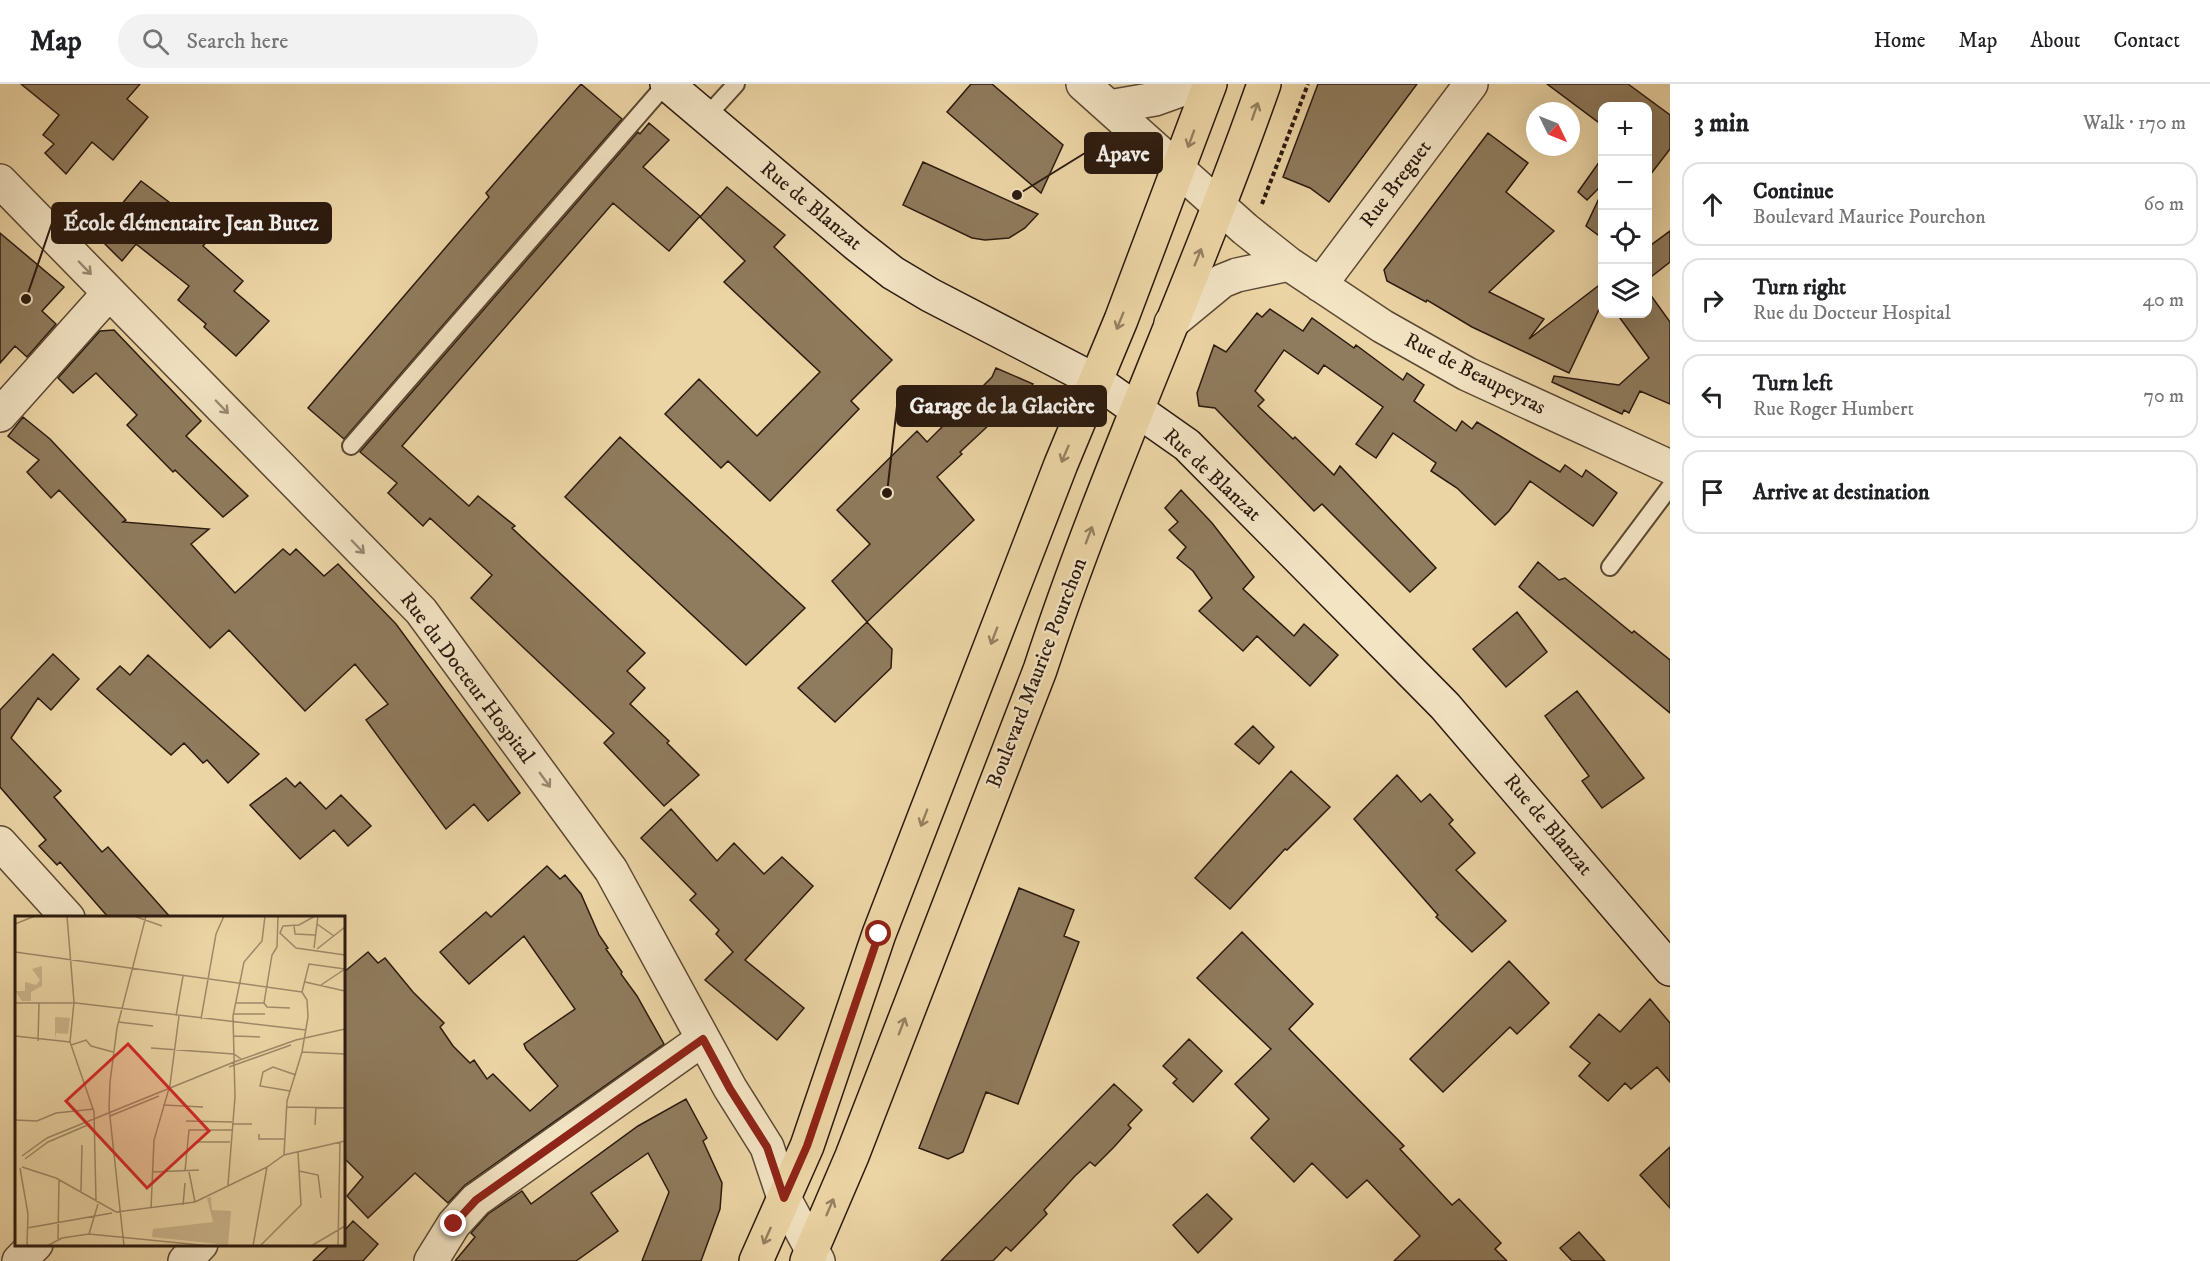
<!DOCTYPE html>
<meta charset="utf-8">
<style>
body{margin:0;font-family:"IM FELL DW Pica",serif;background:#f2f2f2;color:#202124}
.controls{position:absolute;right:18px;top:18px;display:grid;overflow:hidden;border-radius:12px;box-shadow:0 6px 24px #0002}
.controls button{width:54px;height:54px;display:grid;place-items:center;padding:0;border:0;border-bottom:2px solid #e0e0e0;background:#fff;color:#202124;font:30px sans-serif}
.compass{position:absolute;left:1526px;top:18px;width:54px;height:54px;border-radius:50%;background:#fff;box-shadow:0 6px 24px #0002;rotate:133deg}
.stop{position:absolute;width:18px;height:18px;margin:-14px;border:4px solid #8f2418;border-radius:50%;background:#fff}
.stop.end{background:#8f2418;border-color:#fff;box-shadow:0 2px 6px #0008}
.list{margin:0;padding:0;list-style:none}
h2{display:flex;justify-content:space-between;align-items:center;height:78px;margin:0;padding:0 24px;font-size:26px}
h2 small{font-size:20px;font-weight:400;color:#757577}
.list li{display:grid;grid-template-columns:39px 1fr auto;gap:18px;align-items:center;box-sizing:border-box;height:84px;margin:0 12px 12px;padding:0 12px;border:2px solid #e0e0e0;border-radius:18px}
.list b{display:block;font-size:22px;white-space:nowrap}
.list p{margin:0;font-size:20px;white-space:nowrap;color:#757577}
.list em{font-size:20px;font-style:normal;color:#757577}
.icon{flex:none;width:33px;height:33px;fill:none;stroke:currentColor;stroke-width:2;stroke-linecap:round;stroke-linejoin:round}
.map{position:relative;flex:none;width:1670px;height:1177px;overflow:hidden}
header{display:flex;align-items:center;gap:36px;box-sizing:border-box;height:84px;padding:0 30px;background:#fff;border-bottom:2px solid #e0e0e0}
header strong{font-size:28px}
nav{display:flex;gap:33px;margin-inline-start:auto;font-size:21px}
.search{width:420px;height:54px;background:#f2f2f2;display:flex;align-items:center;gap:15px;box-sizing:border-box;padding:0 21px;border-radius:33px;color:#757577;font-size:22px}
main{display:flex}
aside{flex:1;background:#fff}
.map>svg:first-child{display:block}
.building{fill:#8f7b5d;stroke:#2b1a0f;stroke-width:1.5}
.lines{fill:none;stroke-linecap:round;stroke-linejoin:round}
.lane-casing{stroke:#5b4934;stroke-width:20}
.street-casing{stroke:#5b4934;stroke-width:36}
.secondary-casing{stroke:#2b1a0f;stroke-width:36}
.primary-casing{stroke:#2b1a0f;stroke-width:36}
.path{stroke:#2b1a0f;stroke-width:4;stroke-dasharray:4.5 3;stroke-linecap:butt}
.lane{stroke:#f3e4c4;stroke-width:16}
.street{stroke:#f3e4c4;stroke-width:33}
.secondary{stroke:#f3e4c4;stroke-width:33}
.primary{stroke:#ecd5a5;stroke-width:33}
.oneway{stroke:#958162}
.oneway2{stroke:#998973}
.route{stroke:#8f2418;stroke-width:8}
.labels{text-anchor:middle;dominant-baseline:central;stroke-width:4.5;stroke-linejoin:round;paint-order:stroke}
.street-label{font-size:21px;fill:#2b1a0f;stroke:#f3e4c4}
.inset-road{fill:none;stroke:#9f8a69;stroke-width:1.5}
.view{fill:#d62828;fill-opacity:0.15;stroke:#d62828;stroke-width:3}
.inset-edge{fill:none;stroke:#2b1a0f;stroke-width:3}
.leader{fill:none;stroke:#2b1a0f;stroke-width:2}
.callout-dot{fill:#2b1a0f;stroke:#f3e4c4;stroke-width:2}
.callout{fill:#2b1a0f;stroke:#2b1a0f;stroke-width:2}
.callout-label{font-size:22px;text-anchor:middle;font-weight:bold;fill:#fff}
</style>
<header>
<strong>Map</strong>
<div class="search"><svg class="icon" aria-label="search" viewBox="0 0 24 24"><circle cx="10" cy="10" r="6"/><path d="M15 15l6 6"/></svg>Search here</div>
<nav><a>Home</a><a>Map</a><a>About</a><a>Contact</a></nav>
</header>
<main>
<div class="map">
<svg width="1670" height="1177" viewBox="0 0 1670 1177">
<rect width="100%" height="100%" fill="#ecd5a5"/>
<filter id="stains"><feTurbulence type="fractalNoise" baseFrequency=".00333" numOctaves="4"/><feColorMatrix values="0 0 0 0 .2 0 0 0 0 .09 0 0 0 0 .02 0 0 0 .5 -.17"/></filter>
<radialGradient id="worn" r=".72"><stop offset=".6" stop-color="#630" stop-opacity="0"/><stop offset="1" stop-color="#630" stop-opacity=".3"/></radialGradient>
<!-- building -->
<path class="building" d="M21 0H140L127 15 148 33 113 76 92 58 66 90 45 69 54 60 43 51 59 31Z
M581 0 622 35 344 355 308 324 489 113 486 109Z
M971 0H992L1063 61 1041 109 947 28Z
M1318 0H1417L1329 118 1310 104 1283 93Z
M1547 0H1628L1670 31V65L1647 95V22H1602V41Z
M649 39 669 56 643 83 700 132 669 167 613 119 402 362 469 422 478 412 515 442 512 444 645 569 627 587 645 604 630 620 669 657 667 659 699 691 664 722 604 659 614 649 471 514 492 491 430 434 423 442 388 409 397 399 360 368 638 48 640 50Z
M1488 49 1528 79 1506 108 1554 147 1489 208 1544 235 1529 255 1602 199V219L1569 289 1472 243 1427 216 1426 218 1387 197 1384 186Z
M1602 74V101L1587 116 1578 108Z
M923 78 1038 130 1025 144 1009 154 985 156 972 154 903 121Z
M141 97 181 127 183 125 213 150 203 162 243 197 234 207 269 237 236 272 204 243 206 240 178 216 189 202 136 160 122 177 104 159 113 150 110 134Z
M727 103 785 151 774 163 892 276 851 317 859 325 770 417 728 377 721 384 665 330 699 295 757 352 820 288 724 198 745 177 700 133Z
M1602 108V154L1586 142Z
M1670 147V178L1647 196V164Z
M0 149 64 203 42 227 56 240 27 273 15 262 0 279Z
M1647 206 1670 238V320L1640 307 1629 329 1624 326 1622 330 1552 298 1554 292 1619 301 1649 274 1617 230H1647Z
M1270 225 1303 247 1312 234 1354 264 1356 261 1403 296 1407 289 1424 301 1414 317 1456 347 1462 337 1472 345 1477 338 1560 388 1565 381 1582 393 1586 386 1617 409 1593 442 1530 397 1509 427 1495 441 1457 404 1431 387 1436 379 1393 349 1376 374 1356 360 1383 323 1324 281 1318 290 1284 266 1255 307 1264 316 1258 322 1293 355 1295 353 1334 391 1340 382 1436 484 1410 508 1322 420 1314 427 1215 324 1199 322 1197 309 1214 261 1226 268 1257 229 1262 233Z
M114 246 201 337 186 352 248 412 223 433 175 386 173 388 127 341 137 331 96 289 73 309 58 294 100 247Z
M996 284 1033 300 960 368 962 370 937 393 974 436 867 538 832 497 870 460 837 426 917 347 927 358 992 293Z
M23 333 50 355 126 436 123 438 209 445 191 460 235 509 283 465 290 471 296 465 324 492 338 480 396 540 520 709 488 737 474 720 446 745 366 636 388 620 355 580 305 627 229 546 210 564 59 406 51 414 27 388 39 376 8 352Z
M620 353 805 524 746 581 565 413Z
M1181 406 1212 439 1254 493 1243 505 1294 552 1304 540 1338 571 1310 602 1257 552 1243 567 1199 527 1212 514 1193 487 1177 474 1186 463 1169 446 1178 438 1165 424Z
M1538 478 1559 496 1565 494 1632 549 1634 547 1670 576V629L1519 503Z
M1517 528 1547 568 1506 603 1473 565Z
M867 538 892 565 891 584 835 638 798 604Z
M53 570 79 595 51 626 38 614 11 654 61 707 54 713 102 768 108 763 171 834H109L60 778 57 781 39 762 46 756 0 703V626Z
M148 571 259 670 228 699 207 676 203 679 184 659 171 671 97 605 120 582 130 591Z
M1577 607 1644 694 1602 724 1582 697 1589 692 1545 632Z
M1253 642 1274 663 1259 680 1235 660Z
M1291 687 1330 723 1287 766 1285 765 1230 825 1195 794Z
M1397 691 1421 718 1430 710 1453 736 1449 740 1475 769 1456 786 1506 837 1472 868 1436 833 1438 831 1354 735Z
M286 694 295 703 300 698 326 725 341 711 371 742 348 762 334 746 300 775 250 721Z
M671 725 717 777 734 759 764 790 782 773 813 802 745 876 804 924 777 956 705 896 733 868 716 850 719 846 690 816 696 810 641 754Z
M547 782 560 795 565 791 581 810 599 851 608 864 606 865 622 888 621 890 637 912 664 960 465 1101 448 1119 415 1089 368 1134 347 1112 363 1093 344 1074V888L368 868 378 879 385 874 413 908 444 939 440 943 453 962 470 979 474 976 487 995 493 990 530 1027 558 1002 526 965 524 960 575 925 524 852 469 900 440 868 486 828 491 833Z
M1019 804 1074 826 1064 852 1079 858 1018 1020 986 1008 963 1068 948 1075 919 1064Z
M1242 848 1313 920 1289 945 1404 1062 1400 1065 1452 1121 1459 1115 1501 1159 1495 1165 1507 1177H1394L1420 1152 1367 1096 1347 1114 1312 1079 1294 1098 1251 1054 1269 1035 1235 1000 1271 965 1197 894Z
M1509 877 1549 919 1517 950 1510 943 1443 1008 1410 975Z
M1650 915 1670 939V998L1657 983 1631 1005 1625 999 1608 1017 1579 992 1590 979 1570 963 1599 930 1620 948Z
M1189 955 1222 987 1193 1018 1173 999 1177 995 1163 982Z
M1114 1000 1142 1026 1128 1041 1131 1044 1114 1063 1095 1082 1090 1078 1075 1092 1044 1126 1047 1130 1011 1167 1006 1163 993 1177H941Z
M686 1015 707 1054 703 1057 722 1099 720 1125 701 1177H642L669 1108 648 1069 591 1109 618 1147 576 1177H455L475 1153 471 1149 488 1130 522 1107 531 1120 638 1042Z
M1670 1063V1124L1640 1091Z
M1207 1110 1232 1135 1198 1169 1173 1141Z
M353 1137 378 1160 363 1177H313L330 1161H344V1147Z
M1579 1148 1605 1177H1572L1560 1164Z"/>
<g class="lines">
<!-- lane casing -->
<g class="lane-casing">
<path id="lane" d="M706 33 736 0
M351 362 666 0
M1610 483 1670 403"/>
</g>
<!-- street casing -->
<g class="street-casing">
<path id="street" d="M1083 0 1245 145 1289 180 1382 242 1467 290 1670 383
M1109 23 1155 15 1197 0
M0 97 421 527 611 786 730 1004 767 1063 784 1114 818 1177
M1320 201 1471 0
M1171 239 1222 197 1237 191 1289 180
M0 331 109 209
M0 759 68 834
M19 1177 36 1160
M185 1177 201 1160
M431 1177 454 1140 476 1116 703 955"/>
</g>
<!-- secondary casing -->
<g class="secondary-casing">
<path id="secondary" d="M667 0 856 160 893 189 930 211 1096 297 1187 361 1445 622 1670 885"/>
</g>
<!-- primary casing -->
<g class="primary-casing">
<path id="primary" d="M756 1177 807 1062 879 850 1061 380 1121 236 1210 0
M807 1177 852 1072 1040 586C1105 387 1195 197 1264 0"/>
</g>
<!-- path -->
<path class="path" d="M1262 120 1308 0"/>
<!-- lane -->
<use href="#lane" class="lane"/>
<!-- street -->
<use href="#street" class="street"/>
<!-- secondary -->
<use href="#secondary" class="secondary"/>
<!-- primary -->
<use href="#primary" class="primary"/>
</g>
<!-- one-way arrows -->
<defs><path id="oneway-shaft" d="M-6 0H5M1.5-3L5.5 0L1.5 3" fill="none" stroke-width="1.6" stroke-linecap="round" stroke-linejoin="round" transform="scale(1.5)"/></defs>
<g class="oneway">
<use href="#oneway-shaft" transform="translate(1255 27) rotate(-71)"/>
<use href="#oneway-shaft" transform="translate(1191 55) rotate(110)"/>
<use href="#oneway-shaft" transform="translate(1198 173) rotate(-68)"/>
<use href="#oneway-shaft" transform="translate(1120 237) rotate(112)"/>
<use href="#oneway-shaft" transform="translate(1065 370) rotate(113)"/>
<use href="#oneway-shaft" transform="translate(1089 451) rotate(-69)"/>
<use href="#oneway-shaft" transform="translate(994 552) rotate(111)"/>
<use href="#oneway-shaft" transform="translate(924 734) rotate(111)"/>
<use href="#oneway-shaft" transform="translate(902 942) rotate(-69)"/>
<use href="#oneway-shaft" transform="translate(830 1123) rotate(-67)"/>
<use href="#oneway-shaft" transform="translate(767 1152) rotate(114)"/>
</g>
<g class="oneway2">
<use href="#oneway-shaft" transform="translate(85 184) rotate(46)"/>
<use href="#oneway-shaft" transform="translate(222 323) rotate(46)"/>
<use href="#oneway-shaft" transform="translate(358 463) rotate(46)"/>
<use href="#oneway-shaft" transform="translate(545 696) rotate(54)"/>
</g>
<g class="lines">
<!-- route -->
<path class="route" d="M454 1140 476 1116 703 955 730 1005 767 1063 784 1114 807 1062 879 850"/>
</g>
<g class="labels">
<!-- street labels -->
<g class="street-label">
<text transform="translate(1396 100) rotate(-53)">Rue Breguet</text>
<text transform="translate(811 122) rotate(40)">Rue de Blanzat</text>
<text transform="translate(1475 290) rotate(27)">Rue de Beaupeyras</text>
<text transform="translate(1212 391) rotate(43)">Rue de Blanzat</text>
<text transform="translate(1037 589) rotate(-69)">Boulevard Maurice Pourchon</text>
<text transform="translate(467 594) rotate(53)">Rue du Docteur Hospital</text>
<text transform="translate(1548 741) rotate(50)">Rue de Blanzat</text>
</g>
</g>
<!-- overview -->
<g transform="translate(15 832)">
<rect width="330" height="330" fill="#ecd5a5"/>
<path d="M27 50V70L16 76V85H7L0 75H10V66L21 69 25 64 17 53ZM40 101 55 102 53 118 41 117 40 124ZM196 281 197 294 216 295 213 329 137 321 138 313 198 306 192 282Z" fill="#cbb58c"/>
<path class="inset-road" d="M52 0 59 86 55 126 79 196 81 285M119 0 147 10M263 0 262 31 257 39 249 87 252 91 275 92M300 0 284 9 268 10 265 17 281 32 330 39M0 8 20 0M302 8 319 20M279 9 280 18 300 19M299 32 303 0M302 33 330 11M0 36 287 76M290 66 330 75M306 69 330 53M287 76 294 48 330 53M0 87H61L291 114M221 87H249M219 98H250M161 100 168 60M186 103 201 18 209 0M103 106 138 110M0 120 55 126M218 120 245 121M23 125 24 87M56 129 71 124 76 130 98 136M136 132 219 138 226 143M287 136 330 138M214 151 276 129M275 175 245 170 248 156 258 151 281 159M148 189 188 191M272 191 330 192M95 200 144 180M0 204 22 205 41 197 79 193M171 205 217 206M217 208H237M300 209 301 191M244 218V223H269M183 226H215M269 239 272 185 287 136 293 101 292 84 287 76M7 240 32 222 219 146 281 124 330 113M10 243 33 226 75 208M7 251 41 262 101 296 180 286 252 251 269 239 330 225M5 252 13 298 12 330M170 255 174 214H217M284 255 303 259 306 282M138 256 184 254M174 256 180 286M213 269 220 181 218 100 229 46 247 25 250 0M66 275 67 229M168 289 170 267M136 293 139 224 155 169 164 100M12 312 97 297M74 318 83 288M43 323 44 263M32 330 47 322 74 318 195 330M109 330 94 192 95 166 102 112 131 0M238 330 252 251M245 330 286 289 283 236M296 330 330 310M323 330 325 226"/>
<path class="view" d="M113 128 194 215 132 272 51 185Z"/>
<rect width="330" height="330" class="inset-edge"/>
</g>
<!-- callouts -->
<path class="leader" d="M1017 111L1085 69M26 215L52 139M887 409L897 322"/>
<g class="callout-dot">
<circle cx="1017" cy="111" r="6"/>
<circle cx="26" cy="215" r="6"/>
<circle cx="887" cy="409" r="6"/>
</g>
<g class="callout">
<rect x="1085" y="49" width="77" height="40" rx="6"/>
<rect x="52" y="119" width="279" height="40" rx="6"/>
<rect x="897" y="302" width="209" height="40" rx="6"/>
</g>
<g class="callout-label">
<text x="1123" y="77">Apave</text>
<text x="191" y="146">École élémentaire Jean Butez</text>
<text x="1002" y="329">Garage de la Glacière</text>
</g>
<rect width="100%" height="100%" filter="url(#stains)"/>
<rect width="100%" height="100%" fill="url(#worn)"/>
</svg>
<div class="controls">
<button>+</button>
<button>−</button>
<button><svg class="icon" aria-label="locate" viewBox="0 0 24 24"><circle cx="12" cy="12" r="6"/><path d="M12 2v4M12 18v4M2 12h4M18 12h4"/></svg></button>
<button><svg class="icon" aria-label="layers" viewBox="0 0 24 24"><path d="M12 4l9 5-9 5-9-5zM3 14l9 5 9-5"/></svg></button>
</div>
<svg class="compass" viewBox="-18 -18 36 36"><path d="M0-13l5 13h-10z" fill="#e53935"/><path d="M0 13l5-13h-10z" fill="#757577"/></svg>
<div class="stop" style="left:879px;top:850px"></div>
<div class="stop end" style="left:454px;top:1140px"></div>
</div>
<aside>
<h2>3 min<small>Walk · 170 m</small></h2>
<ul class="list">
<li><svg class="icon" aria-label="ahead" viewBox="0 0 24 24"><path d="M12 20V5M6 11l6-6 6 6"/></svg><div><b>Continue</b><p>Boulevard Maurice Pourchon</p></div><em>60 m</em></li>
<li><svg class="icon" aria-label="right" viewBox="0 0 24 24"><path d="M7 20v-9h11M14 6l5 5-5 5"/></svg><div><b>Turn right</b><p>Rue du Docteur Hospital</p></div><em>40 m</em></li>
<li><svg class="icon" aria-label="left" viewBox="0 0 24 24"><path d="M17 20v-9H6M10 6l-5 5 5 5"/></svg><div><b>Turn left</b><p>Rue Roger Humbert</p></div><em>70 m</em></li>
<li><svg class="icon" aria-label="arrive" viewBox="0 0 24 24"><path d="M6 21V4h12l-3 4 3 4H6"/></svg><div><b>Arrive at destination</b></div></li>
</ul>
</aside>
</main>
